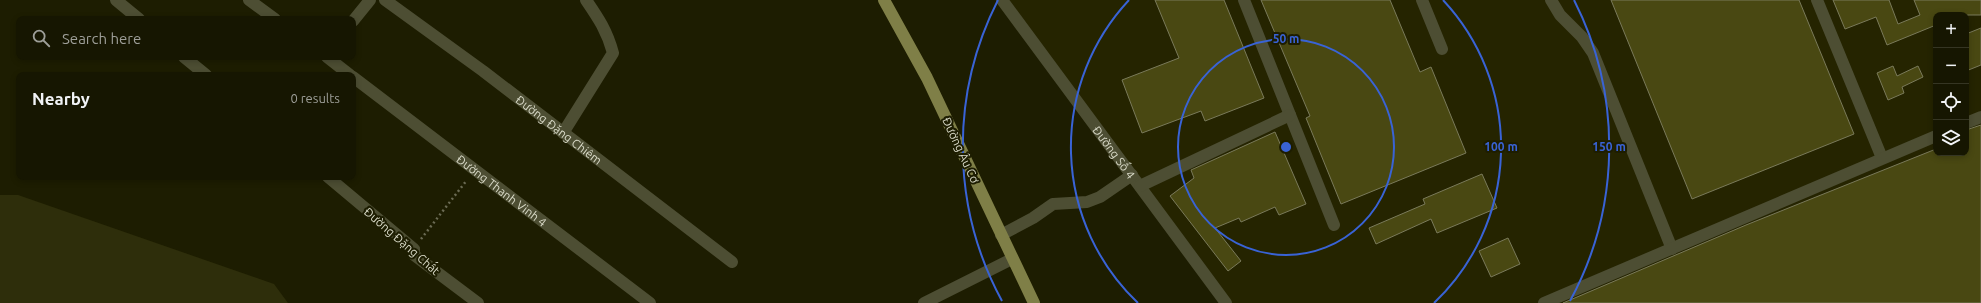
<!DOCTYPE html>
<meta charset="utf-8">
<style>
body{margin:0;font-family:Ubuntu,sans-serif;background:#1f1f0b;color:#f1f3f6}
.controls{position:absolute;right:12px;top:12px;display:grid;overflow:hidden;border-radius:8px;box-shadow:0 2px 6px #0003}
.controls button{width:36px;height:36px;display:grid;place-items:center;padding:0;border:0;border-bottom:1px solid #353523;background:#161601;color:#f1f3f6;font:20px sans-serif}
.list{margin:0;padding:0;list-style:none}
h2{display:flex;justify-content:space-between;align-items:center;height:52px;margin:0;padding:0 16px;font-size:17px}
h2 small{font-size:13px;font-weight:400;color:#9e9f99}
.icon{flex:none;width:22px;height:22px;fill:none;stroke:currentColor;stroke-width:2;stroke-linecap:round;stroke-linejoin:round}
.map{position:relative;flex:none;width:1981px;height:303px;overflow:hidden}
.search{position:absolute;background:#161601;box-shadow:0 2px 6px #0003;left:16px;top:16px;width:340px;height:44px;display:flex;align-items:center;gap:10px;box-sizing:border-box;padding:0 14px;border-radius:8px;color:#9e9f99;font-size:15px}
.panel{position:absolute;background:#161601;box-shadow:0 2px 6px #0003;left:16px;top:72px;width:340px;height:108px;border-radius:8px}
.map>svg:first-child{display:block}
.built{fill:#252400;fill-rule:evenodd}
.green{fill:#2e2e0b}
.building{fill:#494812;stroke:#7a7a5a}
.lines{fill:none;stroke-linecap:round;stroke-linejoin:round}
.path{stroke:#6a6a53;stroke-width:2.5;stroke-dasharray:2 3;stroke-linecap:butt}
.minor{stroke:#4d4e33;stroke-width:12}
.major{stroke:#7f7f47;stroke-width:12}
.ring{fill:none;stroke:#3963d6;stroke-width:2}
.labels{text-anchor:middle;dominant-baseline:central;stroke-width:4;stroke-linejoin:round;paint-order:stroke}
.street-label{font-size:12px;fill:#d9dac8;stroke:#1d1d01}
.centre{fill:#3963d6;stroke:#1d1d01;stroke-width:2}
.ring-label{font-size:12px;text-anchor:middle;font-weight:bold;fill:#3963d6;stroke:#1d1d01;stroke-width:4;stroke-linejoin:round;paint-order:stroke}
</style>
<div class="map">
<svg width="1981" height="303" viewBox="0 0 1981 303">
<rect width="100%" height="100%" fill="#1d1d01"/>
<!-- built -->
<path class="built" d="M1002 0H1981V303H1226ZM1936 15H1966V153H1936Z"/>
<!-- green -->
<path class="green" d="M0 195H18L274 284 288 303H0Z"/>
<!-- building -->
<path class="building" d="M1155 0H1224L1264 98 1205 121 1201 111 1142 133 1122 80 1179 58Z
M1261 0H1390L1420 72 1431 67 1466 153 1341 204 1306 118 1310 116Z
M1611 0H1799L1854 134 1692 199Z
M1833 0H1889L1898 24 1920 15 1914 0H1981V15H1936V25L1887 45 1876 17 1845 29Z
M1981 28V65L1966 71V34Z
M1893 66 1897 76 1918 66 1923 77 1902 87 1904 93 1888 100 1877 73Z
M1981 125V303H1563L1746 225 1936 149V153H1966V130Z
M1275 132 1306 204 1279 215 1275 207 1241 222 1239 218 1215 228 1241 261 1228 271 1170 196 1194 178 1191 170Z
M1482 174 1497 208 1437 233 1431 219 1376 244 1369 228 1425 204 1423 199Z
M1508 238 1520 264 1491 277 1479 251Z"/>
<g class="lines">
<!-- path -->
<path class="path" d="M421 239 467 180"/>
<!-- minor -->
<g class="minor">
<path d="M116 0 139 19"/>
<path d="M249 0 275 19"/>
<path id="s1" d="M385 0 483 71 732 262"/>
<path id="s2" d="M1002 0 1226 303"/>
<path d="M1244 0 1334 225"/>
<path d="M1422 0 1442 49"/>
<path d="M1551 0 1560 15 1582 37 1593 53 1672 249"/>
<path d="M1817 0 1882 158"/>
<path d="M353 21 370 0"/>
<path d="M184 57 206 75"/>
<path d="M327 57 350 75"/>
<path id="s3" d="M353 77 650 303"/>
<path d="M1966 123 1981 117"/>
<path d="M563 133 613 53C607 31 599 19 586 0"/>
<path d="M328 177 414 249V255L478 303"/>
<path d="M1140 186 1290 115"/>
<path d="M1001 235 1033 218 1053 204 1087 202 1100 197 1132 175"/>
<path d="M924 303 1012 259"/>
<path d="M1544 303 1936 136"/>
</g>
<!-- major -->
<path class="major" d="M884 0 927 78 1034 303"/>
</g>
<!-- distance rings -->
<g class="ring">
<circle cx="1286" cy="147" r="108"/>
<path d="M1138 303A215 215 0 0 1 1129 0M1443 0A215 215 0 0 1 1434 303"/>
<path d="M1002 301A323 323 0 0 1 998 0M1574 0A323 323 0 0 1 1570 301"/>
</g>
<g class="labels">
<!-- street labels -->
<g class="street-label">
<text stroke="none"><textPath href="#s1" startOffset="217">Đường Đặng Chiêm</textPath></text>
<text transform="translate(961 150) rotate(65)">Đường Âu Cơ</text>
<text stroke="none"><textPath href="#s2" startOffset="189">Đường Số 4</textPath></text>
<text stroke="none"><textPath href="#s3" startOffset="187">Đường Thanh Vinh 4</textPath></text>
<text transform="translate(402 241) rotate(41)">Đường Đặng Chất</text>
</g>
</g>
<circle cx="1286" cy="147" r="6" class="centre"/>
<g class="ring-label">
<text x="1286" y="43">50 m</text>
<text x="1501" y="151">100 m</text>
<text x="1609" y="151">150 m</text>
</g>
</svg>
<div class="controls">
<button>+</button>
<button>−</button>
<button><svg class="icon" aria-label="locate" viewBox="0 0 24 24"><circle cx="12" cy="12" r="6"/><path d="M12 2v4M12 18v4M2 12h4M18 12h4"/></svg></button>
<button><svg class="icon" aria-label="layers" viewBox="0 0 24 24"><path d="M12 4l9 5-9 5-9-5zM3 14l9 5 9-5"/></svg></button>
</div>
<div class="search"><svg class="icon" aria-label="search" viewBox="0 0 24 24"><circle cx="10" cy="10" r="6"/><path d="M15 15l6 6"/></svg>Search here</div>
<section class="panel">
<h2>Nearby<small>0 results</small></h2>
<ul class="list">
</ul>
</section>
</div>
